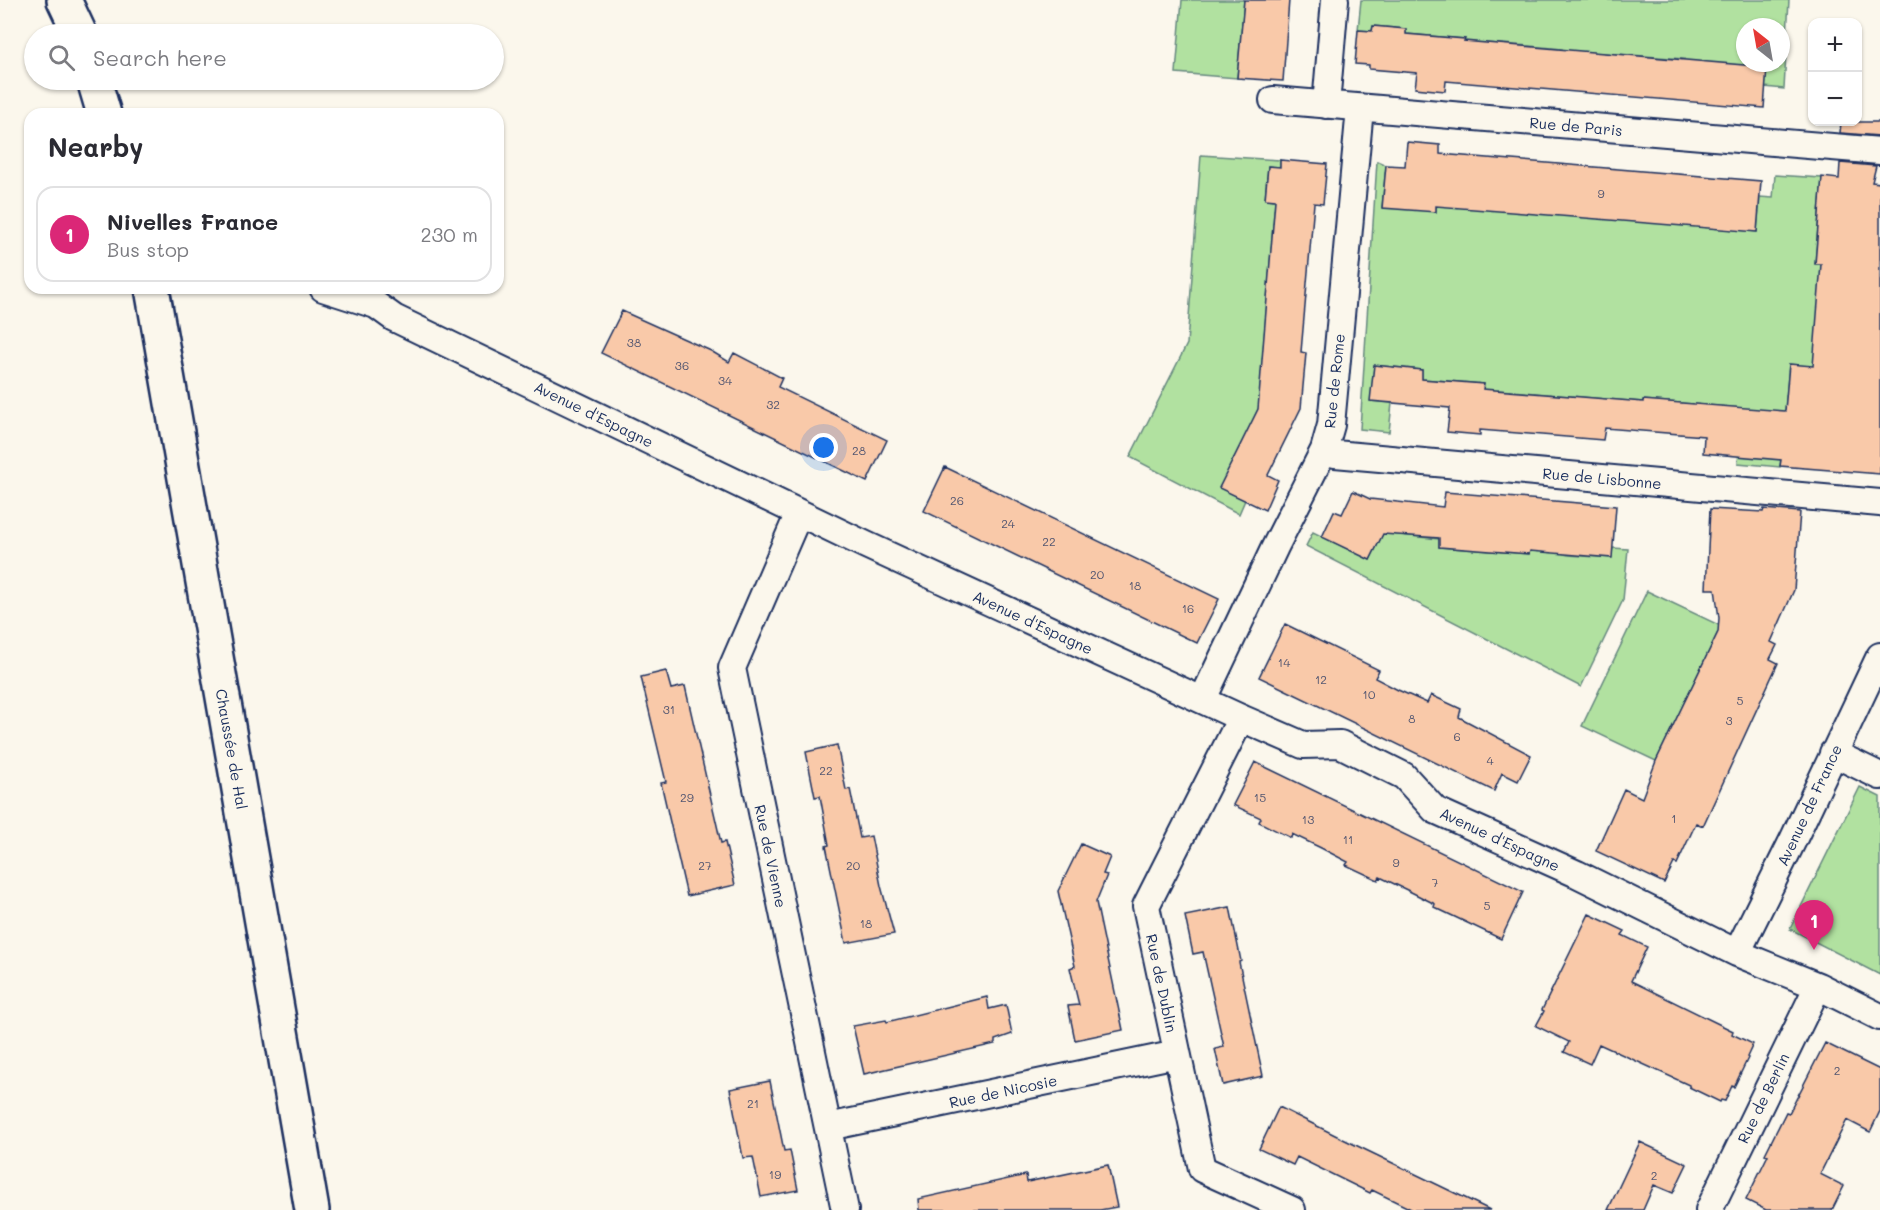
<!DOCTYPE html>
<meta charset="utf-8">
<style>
body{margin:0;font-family:Mali,sans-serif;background:#f2f2f3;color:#2b2b33}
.controls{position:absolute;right:18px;top:18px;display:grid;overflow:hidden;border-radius:12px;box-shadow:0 2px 4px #0004}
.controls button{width:54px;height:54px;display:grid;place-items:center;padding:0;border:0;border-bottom:2px solid #e1e1e2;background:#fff;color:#2b2b33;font:30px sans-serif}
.compass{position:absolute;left:1736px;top:18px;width:54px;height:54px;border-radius:50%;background:#fff;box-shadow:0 2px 4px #0004;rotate:329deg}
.you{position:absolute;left:824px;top:448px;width:21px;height:21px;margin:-15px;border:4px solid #fff;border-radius:50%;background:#1a73e8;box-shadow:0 0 0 9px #1a73e833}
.badge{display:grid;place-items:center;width:39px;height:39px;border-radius:50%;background:#db2777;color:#fff;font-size:20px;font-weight:700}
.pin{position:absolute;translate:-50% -50px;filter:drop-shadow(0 2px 3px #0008)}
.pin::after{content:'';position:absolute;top:32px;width:21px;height:18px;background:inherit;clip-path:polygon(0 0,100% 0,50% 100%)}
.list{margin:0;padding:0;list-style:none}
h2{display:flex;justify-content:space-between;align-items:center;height:78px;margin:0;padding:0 24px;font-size:26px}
h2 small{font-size:20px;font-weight:400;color:#7c7c81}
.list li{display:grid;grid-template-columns:39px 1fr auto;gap:18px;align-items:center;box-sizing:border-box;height:96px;margin:0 12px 12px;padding:0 12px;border:2px solid #e1e1e2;border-radius:18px}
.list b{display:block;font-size:22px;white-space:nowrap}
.list p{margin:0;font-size:20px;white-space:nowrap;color:#7c7c81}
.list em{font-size:20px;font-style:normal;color:#7c7c81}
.icon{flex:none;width:33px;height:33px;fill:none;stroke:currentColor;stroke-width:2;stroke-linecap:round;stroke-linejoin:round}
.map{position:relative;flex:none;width:1880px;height:1210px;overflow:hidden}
.search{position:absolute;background:#fff;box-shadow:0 2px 4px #0004;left:24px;top:24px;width:480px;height:66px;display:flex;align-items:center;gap:15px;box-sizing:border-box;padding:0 21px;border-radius:33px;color:#7c7c81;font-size:22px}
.panel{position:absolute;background:#fff;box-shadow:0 2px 4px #0004;left:24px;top:108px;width:480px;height:186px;border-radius:18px}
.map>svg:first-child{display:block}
.green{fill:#b1e1a0;stroke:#66887f;stroke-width:1.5;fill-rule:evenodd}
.building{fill:#f9c9a9;stroke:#1b2f5e;stroke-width:1.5}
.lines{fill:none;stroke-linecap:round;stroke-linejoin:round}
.minor-casing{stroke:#1b2f5e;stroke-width:30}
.secondary-casing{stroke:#1b2f5e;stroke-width:38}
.minor{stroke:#fbf7ec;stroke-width:26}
.secondary{stroke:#fbf7ec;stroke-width:33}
.labels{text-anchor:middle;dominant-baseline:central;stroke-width:4.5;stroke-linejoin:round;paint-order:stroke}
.number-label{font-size:12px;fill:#525671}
.street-label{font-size:15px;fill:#1b2f5e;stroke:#fbf7ec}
</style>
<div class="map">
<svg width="1880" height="1210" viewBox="0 0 1880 1210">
<rect width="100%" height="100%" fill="#fbf7ec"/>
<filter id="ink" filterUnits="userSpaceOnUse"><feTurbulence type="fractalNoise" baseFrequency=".0167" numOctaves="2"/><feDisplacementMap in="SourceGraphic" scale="12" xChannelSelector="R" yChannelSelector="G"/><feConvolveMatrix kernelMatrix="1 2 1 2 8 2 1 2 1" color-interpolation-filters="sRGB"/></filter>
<g filter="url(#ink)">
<!-- green -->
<path class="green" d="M1182 0H1244L1237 78 1176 73Z
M1361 0H1789L1784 89 1765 87 1767 67 1684 62V59L1604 53 1562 52V49C1530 46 1497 42 1464 43V39L1406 34V29L1373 26 1372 31 1358 30ZM1745 27H1781V63H1745Z
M1201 155 1280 160V167L1268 166 1265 198 1275 200 1260 390 1265 395 1220 488 1245 500 1239 514 1130 457 1187 344Z
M1377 161 1386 165 1382 207 1436 211 1437 197 1757 232 1760 197 1773 198 1775 175 1822 178 1815 263 1825 264 1840 388 1806 366 1789 364 1780 467 1738 463 1742 408 1644 400 1643 402 1499 390 1481 416 1484 384 1422 379V370L1374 365 1371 401 1392 403 1389 432 1360 429Z
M1387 526 1391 534 1439 539V547L1529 554 1530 545 1568 555 1611 558 1613 548 1628 549 1623 600 1581 687 1306 546 1313 532 1370 560Z
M1647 591 1721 626 1656 761 1582 726Z
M1860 787 1880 797V975L1790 929Z"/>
<!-- building -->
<path class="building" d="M1244 0H1289L1283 81 1237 78Z
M1373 26 1406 29V34L1465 39 1464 41 1767 67 1764 108 1446 81 1445 91 1415 88 1417 73 1369 69V65L1355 64 1358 30 1372 31Z
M1841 122H1880V136L1840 133Z
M1407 142 1440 145V154L1761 181 1757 232 1436 206V212L1382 208 1386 165 1405 166Z
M1280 160 1327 164 1323 204 1314 203 1301 352 1306 353 1301 408 1268 475 1278 480 1265 510 1219 488 1258 409 1275 200 1265 199 1268 166 1280 167Z
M1840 163 1876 166 1872 182 1880 183V474L1780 466 1781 460 1703 453 1704 436 1605 428 1603 440 1480 430V435L1447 432 1450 408 1370 401 1374 365 1422 370V379L1484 384 1483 389 1643 402V400L1785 411 1789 364 1813 366 1821 264H1815L1822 177 1839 179Z
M622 311 711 351 729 362 734 353 782 378 778 387 887 440 867 482 601 353Z
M945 467 1219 599 1197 643 924 511Z
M1353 491 1370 499 1443 507 1445 492 1616 506 1612 558 1530 551 1529 554 1439 547V538L1383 534 1370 560 1322 537 1334 511 1342 514Z
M1710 509 1763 512 1764 509 1800 512 1794 590 1771 642 1777 645 1770 659 1778 663 1703 826 1696 823 1677 864 1674 863 1664 883 1596 851 1624 789 1642 798 1656 761 1718 632 1719 618 1715 589H1706Z
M1285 624 1379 670 1375 678 1398 690 1427 703 1431 695 1461 709 1459 717 1531 755 1518 781 1502 773 1494 791 1259 677Z
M666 671 671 689 685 686 721 843 725 842 735 885 687 896 661 783 666 782 641 677Z
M837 745 846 790 850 789 860 838 871 836 881 886 894 934 846 943 826 846 829 845 820 796 815 797 806 752Z
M1255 762 1523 892 1501 939 1434 907 1435 904 1409 891 1380 877 1378 880 1346 865 1348 862 1321 848 1292 834 1291 838 1259 822 1261 818 1233 805Z
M1081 844 1110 857 1103 874 1107 875 1096 902 1123 1030 1075 1040 1068 1006 1079 1005 1070 968 1075 966 1058 891Z
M1230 907 1241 961 1239 962 1263 1076 1223 1085 1215 1049 1224 1047 1203 952 1193 954 1185 916Z
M1589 914 1625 931 1622 935 1647 947 1631 981 1733 1031 1732 1034 1753 1044 1747 1057 1748 1058 1734 1087 1732 1086 1725 1101 1721 1100 1720 1102 1689 1087V1085L1599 1044 1590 1064 1564 1052 1569 1042 1536 1026 1544 1011 1542 1010Z
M987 997 989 1009 1006 1005 1012 1034 995 1040V1044L864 1074 853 1026 886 1020 887 1022Z
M1825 1043 1880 1070V1111L1870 1132 1847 1120 1820 1174 1844 1186 1832 1210H1766L1746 1200 1768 1155 1765 1154 1786 1112 1789 1113Z
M770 1081 784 1151 790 1150 798 1190 761 1197 753 1157 743 1158 730 1089Z
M1279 1107 1343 1139 1490 1210H1413L1372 1190 1370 1193 1297 1157 1293 1165 1259 1149Z
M1640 1142 1687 1164 1673 1193 1654 1185 1643 1210H1608Z
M1108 1165 1117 1207 1100 1210H919L918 1199 1026 1175 1027 1182Z"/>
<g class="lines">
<!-- minor casing -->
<g class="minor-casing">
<path id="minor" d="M1273 100 1880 151
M1326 105 1335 0
M323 288 376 305 394 318 866 545 1241 718 1303 745 1340 744 1404 776 1435 810 1577 874 1737 953 1818 986 1880 1017
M1324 450 1335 454 1880 503
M799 513 732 668 845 1210
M1203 699 1275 547 1324 450 1331 425 1360 108
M1241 718 1146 906 1202 1169 1292 1210
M1833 753 1880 776
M1737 953 1793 840 1880 656
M828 1127 1177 1054
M1709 1210 1818 986"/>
</g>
<!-- secondary casing -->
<g class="secondary-casing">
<path id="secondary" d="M64 0 80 34
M94 80 104 114
M152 288 312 1210"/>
</g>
<!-- minor -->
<use href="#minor" class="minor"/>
<!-- secondary -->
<use href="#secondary" class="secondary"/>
</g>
</g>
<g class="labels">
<!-- number labels -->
<g class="number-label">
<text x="1601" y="193">9</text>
<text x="634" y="342">38</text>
<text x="682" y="365">36</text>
<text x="725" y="380">34</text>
<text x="773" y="404">32</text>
<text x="859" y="450">28</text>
<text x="957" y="500">26</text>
<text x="1008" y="523">24</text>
<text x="1049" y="541">22</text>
<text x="1097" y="574">20</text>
<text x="1135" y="585">18</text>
<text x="1188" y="608">16</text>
<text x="1284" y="662">14</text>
<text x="1321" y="679">12</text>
<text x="1369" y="694">10</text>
<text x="1740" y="700">5</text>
<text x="669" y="709">31</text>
<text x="1412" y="718">8</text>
<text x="1729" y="720">3</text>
<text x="1457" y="736">6</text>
<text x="1490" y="760">4</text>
<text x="826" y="770">22</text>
<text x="687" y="797">29</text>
<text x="1260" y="797">15</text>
<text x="1674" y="818">1</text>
<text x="1308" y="819">13</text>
<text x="1348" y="839">11</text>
<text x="1396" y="862">9</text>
<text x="705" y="865">27</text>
<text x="853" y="865">20</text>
<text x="1435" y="882">7</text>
<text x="1487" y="905">5</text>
<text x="866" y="923">18</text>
<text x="1837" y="1070">2</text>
<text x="753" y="1103">21</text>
<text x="775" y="1174">19</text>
<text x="1654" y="1175">2</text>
</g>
<!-- street labels -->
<g class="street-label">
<text transform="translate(1576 126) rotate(5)">Rue de Paris</text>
<text transform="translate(1334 381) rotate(-84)">Rue de Rome</text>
<text transform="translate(594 414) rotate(26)">Avenue d'Espagne</text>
<text transform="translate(1602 478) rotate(5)">Rue de Lisbonne</text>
<text transform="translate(1033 622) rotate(25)">Avenue d'Espagne</text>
<text transform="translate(232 749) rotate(80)">Chaussée de Hal</text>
<text transform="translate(1809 805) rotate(-65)">Avenue de France</text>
<text transform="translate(1500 839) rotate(25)">Avenue d'Espagne</text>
<text transform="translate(771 856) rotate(78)">Rue de Vienne</text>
<text transform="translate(1162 983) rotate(78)">Rue de Dublin</text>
<text transform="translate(1003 1091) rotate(-12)">Rue de Nicosie</text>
<text transform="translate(1763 1098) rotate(-64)">Rue de Berlin</text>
</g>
</g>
</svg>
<div class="controls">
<button>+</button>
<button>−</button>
</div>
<svg class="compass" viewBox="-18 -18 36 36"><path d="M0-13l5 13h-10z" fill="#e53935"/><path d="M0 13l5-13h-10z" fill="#7c7c81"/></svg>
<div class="you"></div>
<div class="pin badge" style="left:1814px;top:950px">1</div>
<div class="search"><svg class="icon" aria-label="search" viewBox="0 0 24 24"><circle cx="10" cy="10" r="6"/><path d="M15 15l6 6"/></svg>Search here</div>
<section class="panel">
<h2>Nearby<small></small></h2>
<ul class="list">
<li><span class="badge">1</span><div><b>Nivelles France</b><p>Bus stop</p></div><em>230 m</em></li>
</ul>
</section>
</div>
